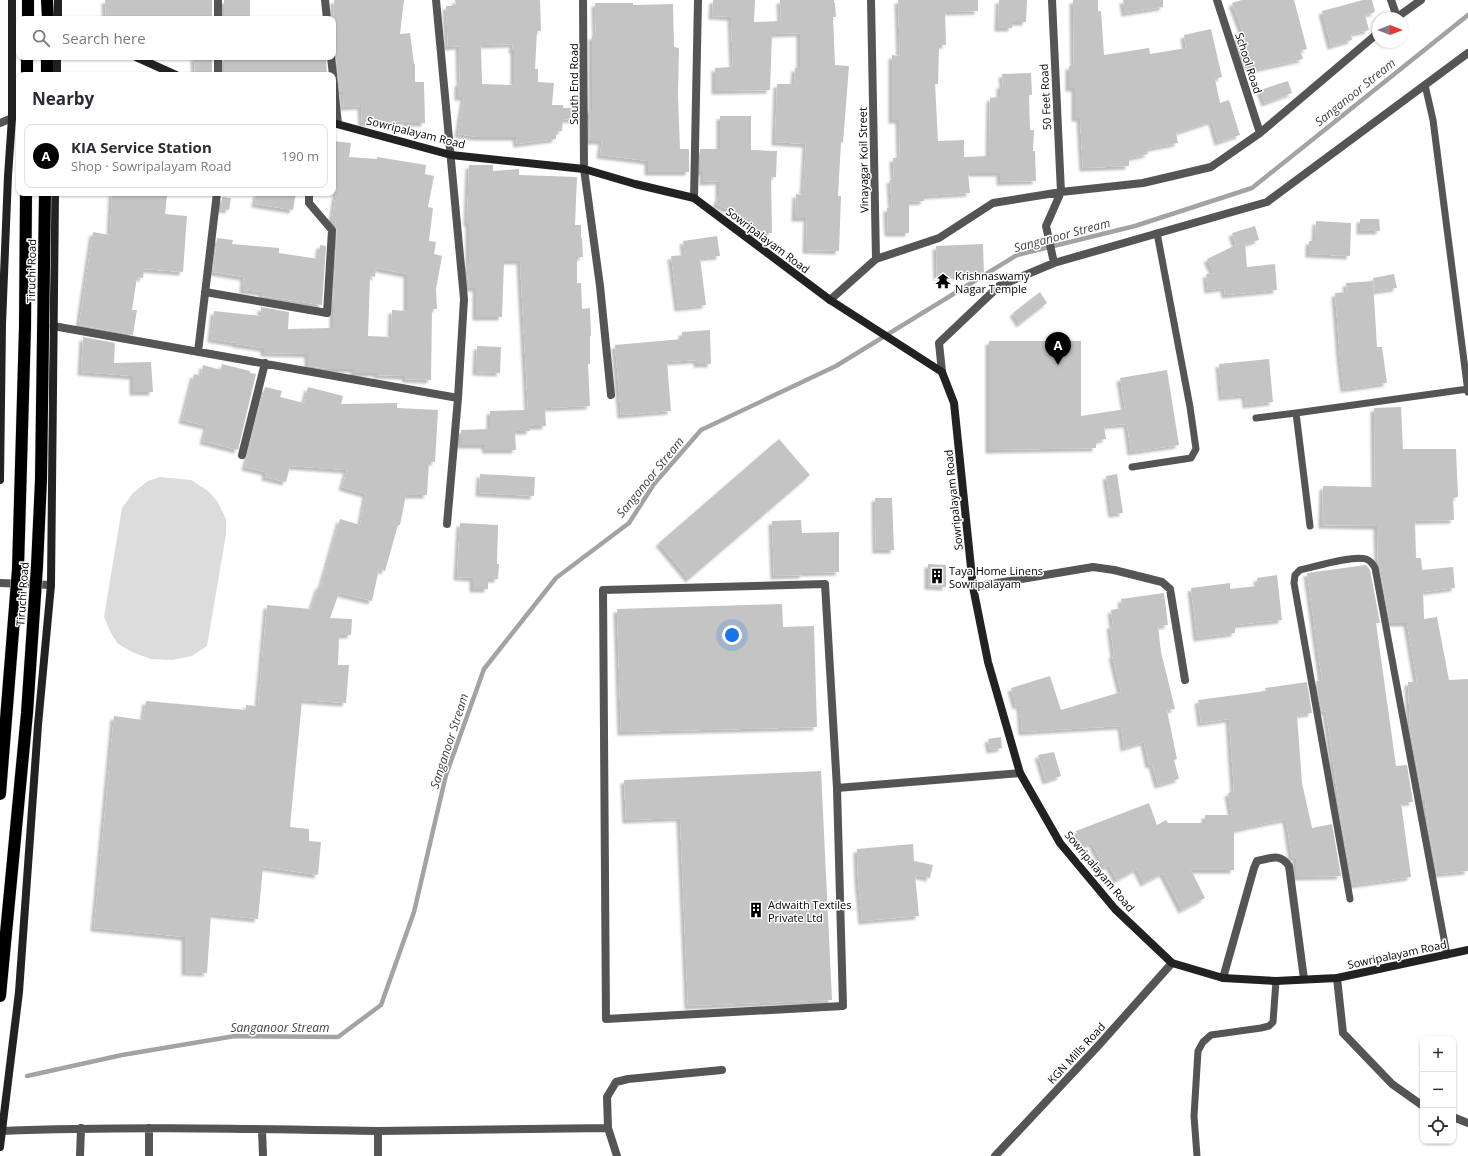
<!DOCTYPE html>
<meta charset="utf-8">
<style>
body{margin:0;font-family:"Open Sans",sans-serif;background:#f2f2f3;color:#2b2b33}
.controls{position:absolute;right:12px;bottom:12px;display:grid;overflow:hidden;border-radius:8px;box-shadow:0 1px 3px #0004}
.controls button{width:36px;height:36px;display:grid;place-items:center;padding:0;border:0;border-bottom:1px solid #e1e1e2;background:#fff;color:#2b2b33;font:20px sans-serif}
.compass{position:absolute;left:1372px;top:12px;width:36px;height:36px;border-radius:50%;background:#fff;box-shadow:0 1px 3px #0004;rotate:90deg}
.you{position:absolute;left:732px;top:635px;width:14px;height:14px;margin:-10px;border:3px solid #fff;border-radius:50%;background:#1a73e8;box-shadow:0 0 0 6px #1a73e833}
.badge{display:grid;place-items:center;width:26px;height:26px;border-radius:50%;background:#000;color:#fff;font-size:13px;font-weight:700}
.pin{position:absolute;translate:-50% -33px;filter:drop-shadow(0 1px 2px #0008)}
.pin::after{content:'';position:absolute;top:21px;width:14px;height:12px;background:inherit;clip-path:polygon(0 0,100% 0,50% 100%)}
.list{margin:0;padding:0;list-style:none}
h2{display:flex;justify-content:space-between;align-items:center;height:52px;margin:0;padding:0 16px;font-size:17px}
h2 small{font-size:13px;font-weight:400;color:#7c7c81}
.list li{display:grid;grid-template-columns:26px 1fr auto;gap:12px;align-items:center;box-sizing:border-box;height:64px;margin:0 8px 8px;padding:0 8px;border:1px solid #e1e1e2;border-radius:8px}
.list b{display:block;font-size:15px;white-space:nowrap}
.list p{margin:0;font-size:13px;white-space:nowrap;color:#7c7c81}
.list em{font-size:13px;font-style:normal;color:#7c7c81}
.icon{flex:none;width:22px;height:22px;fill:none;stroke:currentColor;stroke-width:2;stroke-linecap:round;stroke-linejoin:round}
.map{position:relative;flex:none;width:1468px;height:1156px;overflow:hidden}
.search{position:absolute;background:#fff;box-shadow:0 1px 3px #0004;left:16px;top:16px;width:320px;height:44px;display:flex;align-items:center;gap:10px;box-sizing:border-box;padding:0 14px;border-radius:8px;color:#7c7c81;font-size:15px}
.panel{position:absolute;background:#fff;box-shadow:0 1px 3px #0004;left:16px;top:72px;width:320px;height:124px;border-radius:8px}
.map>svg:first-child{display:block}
.green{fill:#dcdcdc}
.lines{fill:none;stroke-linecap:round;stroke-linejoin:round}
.stream{stroke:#a3a3a3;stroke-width:4.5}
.building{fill:#c4c4c4;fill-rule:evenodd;filter:url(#shadow)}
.highway-casing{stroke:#dbdbdb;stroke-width:13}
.lane{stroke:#555;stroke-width:7}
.street{stroke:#555;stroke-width:8}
.secondary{stroke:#222;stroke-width:8}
.highway{stroke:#000;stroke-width:12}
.highway-bridge-casing{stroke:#dbdbdb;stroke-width:13;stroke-linecap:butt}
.highway-bridge{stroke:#000;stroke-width:12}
.labels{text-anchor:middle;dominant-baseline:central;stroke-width:3;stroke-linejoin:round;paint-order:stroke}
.street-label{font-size:11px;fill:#000;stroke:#fff}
.poi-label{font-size:11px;fill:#000;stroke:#fff;text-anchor:start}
.water-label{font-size:12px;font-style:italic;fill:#444;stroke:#fff}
</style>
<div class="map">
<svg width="1468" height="1156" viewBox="0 0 1468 1156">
<defs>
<filter id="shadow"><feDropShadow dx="-3.5" dy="3.5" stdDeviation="1" flood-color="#0004"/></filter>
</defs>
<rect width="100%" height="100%" fill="#fff"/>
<!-- green -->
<path class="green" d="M160 477 191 480 208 491 217 501 226 519V534L207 646 192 656 172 660 151 659 134 653 118 644 111 633 104 617 122 508 133 493 148 481Z"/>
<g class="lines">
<!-- stream -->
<path class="stream" d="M27 1076 122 1055 235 1036 338 1037 381 1005 414 912 446 775 484 669 556 578 629 523 654 484 701 430 836 366 1017 255 1135 226 1252 188 1468 15"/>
</g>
<!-- building -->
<path class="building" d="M105 0H212V19H106Z
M224 0H250V19H224Z
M334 0H404L400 34 410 33 414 64H415V82H424L425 123H407V121L362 123 361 106 344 107 343 92H340L336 56 333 52Z
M455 0H540L541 31H537L535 69H538V82L554 83 552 105H563V108H578V120L563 119 562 131H556V139L517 144 516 137H477L458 134 464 97H458V83H460L459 46 448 47 446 6H456ZM513 44 512 50H514V85L482 84 481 45Z
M713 0H755L754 22 781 21 780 0H834V3H835L836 17H833L835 65 849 66 843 143 841 142 838 196H841L839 251 806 250 807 218H795L796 194 803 195 806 144 775 142 777 84H794L795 68H800V33L772 34 770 90 715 91V68L733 67 731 17 712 16Z
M898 0H978V11L945 12 946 45H939L938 84H935L938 141 964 140V157L989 156 990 98 1000 97V85H1003L1002 74 1031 73 1032 95H1029L1030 130H1034L1033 151H1035L1036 181 1000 182V173H968L970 193 924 196V201L909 202V233H888L887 208H892L890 180 894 179 893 158H900L899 120H892V55L900 56Z
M999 0H1027L1026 22H1012V28H998Z
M1073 0H1098V11H1101L1104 55 1149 48 1150 54 1186 48 1184 35 1211 29 1222 77 1215 79 1220 103 1229 100 1240 135 1218 142 1212 121 1176 133 1178 143 1147 149 1148 154 1129 158V166L1083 168 1080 118H1075V88H1069V66H1074Z
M1123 0H1163V7L1125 13Z
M1242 0H1294L1307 49 1300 51 1303 59 1253 70 1250 65 1245 66 1237 37 1244 35 1232 3Z
M1363 0H1372L1375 12 1365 15 1369 30 1351 34 1352 40 1331 46 1322 11Z
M595 3H633V5L673 4 674 47 679 48 678 96 680 149H689V172H648V161L600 155 602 141H590L589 109H592V36H596Z
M194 57H212V75H195Z
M224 57H326L327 75H224Z
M1288 81 1292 93 1265 103 1260 90Z
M720 116H751V150L777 151 776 177H771L772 233H753V221L716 204 719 197V181L703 182V172H700V149H720Z
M333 141 351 143 349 157 377 159V157L426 165 425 174 434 176 428 207 433 208 429 241 436 242 434 254 442 256 436 289 437 309H432L431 380 405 379 406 376 377 375V373H354V369H328L308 366V354L264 353V348L236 344V343L211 339 214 311 261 316V307L289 312 288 329 333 328V306L337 230 335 225 336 221 332 220 337 186H333ZM376 268 407 274V311L392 310 391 337 368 336 370 276 375 277Z
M469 165H493V171L519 169V175L577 177 575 225H581V238H582L583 257H577V283H581L582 309 590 308 591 336H590V364H588L590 406 545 408 546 426H530V431H515L516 450H486L485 445H461V430L490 429V411L528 410 520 261H504L502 317H476V288H469L466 264H469V223H467Z
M112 193H148V194L167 196 165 214 187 216 183 272 144 269 143 278 137 277 132 310H137L133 335 79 325 93 232 110 235Z
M257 193H296L293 210 255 204Z
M222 197 231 198 229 210 221 209Z
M1360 219H1379L1380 231H1360Z
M1316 221 1351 223 1350 256 1309 254V241H1315Z
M1255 226 1259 240 1245 244 1247 267 1275 264 1277 290 1225 295 1224 288 1208 290 1206 274 1214 273 1207 259 1236 245 1232 233Z
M717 236 720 256 700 258 706 305 678 308 671 256 685 255 683 241Z
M217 238 233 240 232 244 279 248V253L318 259 320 245 326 246 322 305 262 296V292L243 290 244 277 213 272Z
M983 244 984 275 937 277 936 246Z
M1394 274 1397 288 1375 291 1373 278Z
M1373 281 1377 347H1382L1387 383 1344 389 1340 357 1335 293 1347 292 1346 283Z
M1040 292 1047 303 1020 324 1013 313Z
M710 330 711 364H697V360L667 362 671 411 621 415 615 345 682 339V332Z
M83 337 115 343 114 363 151 362 153 392H133V376L81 372Z
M989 341H1081V416L1125 409 1120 378 1167 370 1179 445 1131 452 1127 424 1104 426 1106 439 1096 441V448L989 450Z
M477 346 501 347 500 373 476 372Z
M1269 359 1273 402 1246 405 1245 395 1222 397 1219 364Z
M222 364 250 371V373L256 374 238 450 203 441 207 426 182 420 194 374 201 376 203 365 221 370Z
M265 387 282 391 280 397 304 403 308 387 343 396 341 404 397 403V408L438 410 435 462H429L427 495H406L400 525H398L385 571 379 569 372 601 339 593 330 618 352 619 351 635H339L338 665H349L346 703 302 700 290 827 309 829V841L321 842 318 875 263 867 258 919 211 914 207 973 185 972V937L94 928 114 716 143 720 146 701 246 710V705L258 706 267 605 311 609 319 585 321 586 340 519 360 525 366 494 342 487 347 470 290 466 286 482 265 477 266 472 245 467Z
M1401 407 1403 449H1456L1458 497 1453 498 1454 520 1415 521 1416 558H1421L1422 570 1453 567 1455 588 1423 592 1424 619 1437 617 1449 680 1468 679V871L1437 874 1428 824 1425 800H1423L1410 727 1408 682H1417L1407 623H1390L1380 567 1378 563 1377 526 1322 525 1323 486 1375 487 1374 408Z
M779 439 810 475 689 579 659 543Z
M480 474 535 477 534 496 479 493Z
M1117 474 1123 513 1112 514 1106 476Z
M875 498H892L894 550H876Z
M801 520 802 533 839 532V572L803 573V575L774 576 772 521Z
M460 523 498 525 497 564H499L498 579H488V589H473V578L457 577Z
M928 564 946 565V587L928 586Z
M1366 565 1370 570 1380 623H1376L1396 766 1407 765 1413 802 1401 803 1411 877 1353 885 1341 820 1326 711 1322 712 1316 681 1322 680 1307 573Z
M1277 575 1282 620 1235 625V633L1197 638 1191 588 1230 583V589L1258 586 1257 578Z
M1164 593 1168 625 1158 626 1161 652 1175 709 1167 710 1177 759 1174 760 1179 779 1158 785 1152 764 1149 765 1144 742 1124 748 1121 726 1022 732 1020 705 1016 706 1011 688 1050 676 1061 710 1121 692 1112 655H1114L1110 625H1113L1111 610 1122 608 1121 599Z
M782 604 783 627 814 626 817 727 621 732 617 609Z
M1307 682 1312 713 1297 715 1302 783 1312 828 1332 824 1341 876 1296 877V857L1292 858 1286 819 1234 830V870H1191L1205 898 1182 910 1163 873 1144 883 1137 869 1117 880 1109 865 1104 867 1092 843 1082 847 1076 831 1149 803 1157 825 1166 820 1168 823H1205V815H1232L1228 793 1234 791 1229 719 1201 723 1198 700 1266 691 1265 688Z
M1001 737 1002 748 990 750 988 739Z
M1054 752 1061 776 1046 781 1038 755Z
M821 771 832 1000 688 1006 680 818 626 820 624 780Z
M913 844 914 861 933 865 930 878 915 875 919 916 862 921 858 879 857 849Z"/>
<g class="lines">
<!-- highway casing -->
<g class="highway-casing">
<path id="highway" d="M47 0 48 19
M28 19V0
M27 75V57
M47 75V57"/>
</g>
<!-- lane -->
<path class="lane" d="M1425 85 1433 120 1468 392
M1256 418 1296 413
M1132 467 1191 458 1196 449 1190 407 1157 233
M1310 526 1296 413 1468 389
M1350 899 1294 583 1295 575 1300 570C1315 567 1352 555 1366 559 1371 561 1373 564 1375 568L1447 955
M1197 1156 1194 1116 1198 1051 1203 1042 1211 1035 1261 1028 1269 1026 1273 1022 1276 981"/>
<!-- street -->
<path class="street" d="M218 0V19
M325 0 327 19
M436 0 464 299 458 398 447 524
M583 0 584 169 600 286 611 395
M1052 0 1061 192 1046 226 1054 263
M1217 0 1260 133
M1391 0 1397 17
M1396 18 1421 0
M218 57V75
M331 57 333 75
M333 77 338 124
M0 123 12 118
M694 198 698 0
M876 259 939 238 993 203 1061 192 1143 183 1211 167 1260 133 1378 33
M205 292 327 313 332 230 309 203V193
M830 300 876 259 871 0
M53 326 458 398
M198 352 217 193
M942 372 939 343 999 286 1054 263 1267 202 1468 53
M242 455 265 363
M0 583 51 585
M973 587 1093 567 1114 570 1162 582 1170 589 1185 680
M837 788 825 584 603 590 606 1019 843 1006 837 788 1020 773
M1223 978 1254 868 1257 861C1271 858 1280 853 1289 866L1304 979
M1337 978 1343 1033 1392 1084 1423 1106
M1453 1117 1468 1123
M149 1128V1156
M262 1130 263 1156
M2 1131C128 1126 253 1129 378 1131V1156
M378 1131 608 1128
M80 1156 81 1128
M617 1156 608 1128 607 1097 616 1082 628 1079 722 1070
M995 1156 1098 1046 1172 963"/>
<!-- secondary -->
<path class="secondary" d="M58 19V0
M136 57 176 75
M57 75V57
M333 123 451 155 584 169 635 184 694 198 830 300 942 372 954 403 973 587 988 662 1020 773 1060 843 1115 909 1172 963 1223 978 1276 981 1337 978 1468 950
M0 480 2 324 8 176 12 118V0
M0 1147 19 992 38 725 51 585 55 193"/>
<!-- highway -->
<use href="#highway" class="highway"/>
<!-- highway-bridge casing -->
<g class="highway-bridge-casing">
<path id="highway-bridge" d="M0 794 18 569 25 327 26 193
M0 996 27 713 37 566 41 480 45 193"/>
</g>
<!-- highway-bridge -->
<use href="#highway-bridge" class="highway-bridge"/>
</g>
<!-- icons -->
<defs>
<g id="temple-bare" transform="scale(1.2)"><path d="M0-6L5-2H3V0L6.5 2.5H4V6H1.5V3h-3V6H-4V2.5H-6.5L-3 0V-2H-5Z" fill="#000" stroke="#fff" stroke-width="2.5" paint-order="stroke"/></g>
<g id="building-bare" transform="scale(1.2)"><path d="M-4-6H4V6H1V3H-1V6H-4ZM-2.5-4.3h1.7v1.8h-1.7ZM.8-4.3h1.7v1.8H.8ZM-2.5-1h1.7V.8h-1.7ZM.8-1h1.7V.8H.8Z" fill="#000" stroke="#fff" stroke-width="2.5" paint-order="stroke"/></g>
</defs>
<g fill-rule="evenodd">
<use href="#temple-bare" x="943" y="281"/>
<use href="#building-bare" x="937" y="576"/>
<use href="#building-bare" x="756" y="910"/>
</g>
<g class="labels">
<!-- street labels -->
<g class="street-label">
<text transform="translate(1249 63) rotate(72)">School Road</text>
<text transform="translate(573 84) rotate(-90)">South End Road</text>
<text transform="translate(1045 97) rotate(-93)">50 Feet Road</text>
<text transform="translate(416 132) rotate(14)">Sowripalayam Road</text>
<text transform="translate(863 160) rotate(-91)">Vinayagar Koil Street</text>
<text transform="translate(768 240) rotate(37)">Sowripalayam Road</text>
<text transform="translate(31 271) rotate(-89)">Tiruchi Road</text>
<text transform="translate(953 500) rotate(-96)">Sowripalayam Road</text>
<text transform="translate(22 594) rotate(-86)">Tiruchi Road</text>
<text transform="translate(1100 871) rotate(50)">Sowripalayam Road</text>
<text transform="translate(1397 954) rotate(-12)">Sowripalayam Road</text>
<text transform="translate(1076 1053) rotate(-47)">KGN Mills Road</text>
</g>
<!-- poi labels -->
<g class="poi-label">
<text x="955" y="275">Krishnaswamy<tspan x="955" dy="13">Nagar Temple</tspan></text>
<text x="949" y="570">Taya Home Linens<tspan x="949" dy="13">Sowripalayam</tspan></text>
<text x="768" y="904">Adwaith Textiles<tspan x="768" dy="13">Private Ltd</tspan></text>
</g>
<!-- water labels -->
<g class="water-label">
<text transform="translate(1355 92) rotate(-39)">Sanganoor Stream</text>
<text transform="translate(1062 235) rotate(-15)">Sanganoor Stream</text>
<text transform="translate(650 477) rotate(-51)">Sanganoor Stream</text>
<text transform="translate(449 741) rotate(-72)">Sanganoor Stream</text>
<text x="280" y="1027">Sanganoor Stream</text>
</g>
</g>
</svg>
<div class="controls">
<button>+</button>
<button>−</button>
<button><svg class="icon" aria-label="locate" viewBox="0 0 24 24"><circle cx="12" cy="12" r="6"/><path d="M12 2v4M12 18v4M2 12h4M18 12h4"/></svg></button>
</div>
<svg class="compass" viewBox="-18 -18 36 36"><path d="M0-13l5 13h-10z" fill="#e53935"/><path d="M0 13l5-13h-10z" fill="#7c7c81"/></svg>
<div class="you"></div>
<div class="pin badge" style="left:1058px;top:365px">A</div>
<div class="search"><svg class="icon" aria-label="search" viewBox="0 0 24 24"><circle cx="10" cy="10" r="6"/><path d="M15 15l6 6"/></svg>Search here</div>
<section class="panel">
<h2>Nearby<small></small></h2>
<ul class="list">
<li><span class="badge">A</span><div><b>KIA Service Station</b><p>Shop · Sowripalayam Road</p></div><em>190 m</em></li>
</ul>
</section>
</div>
